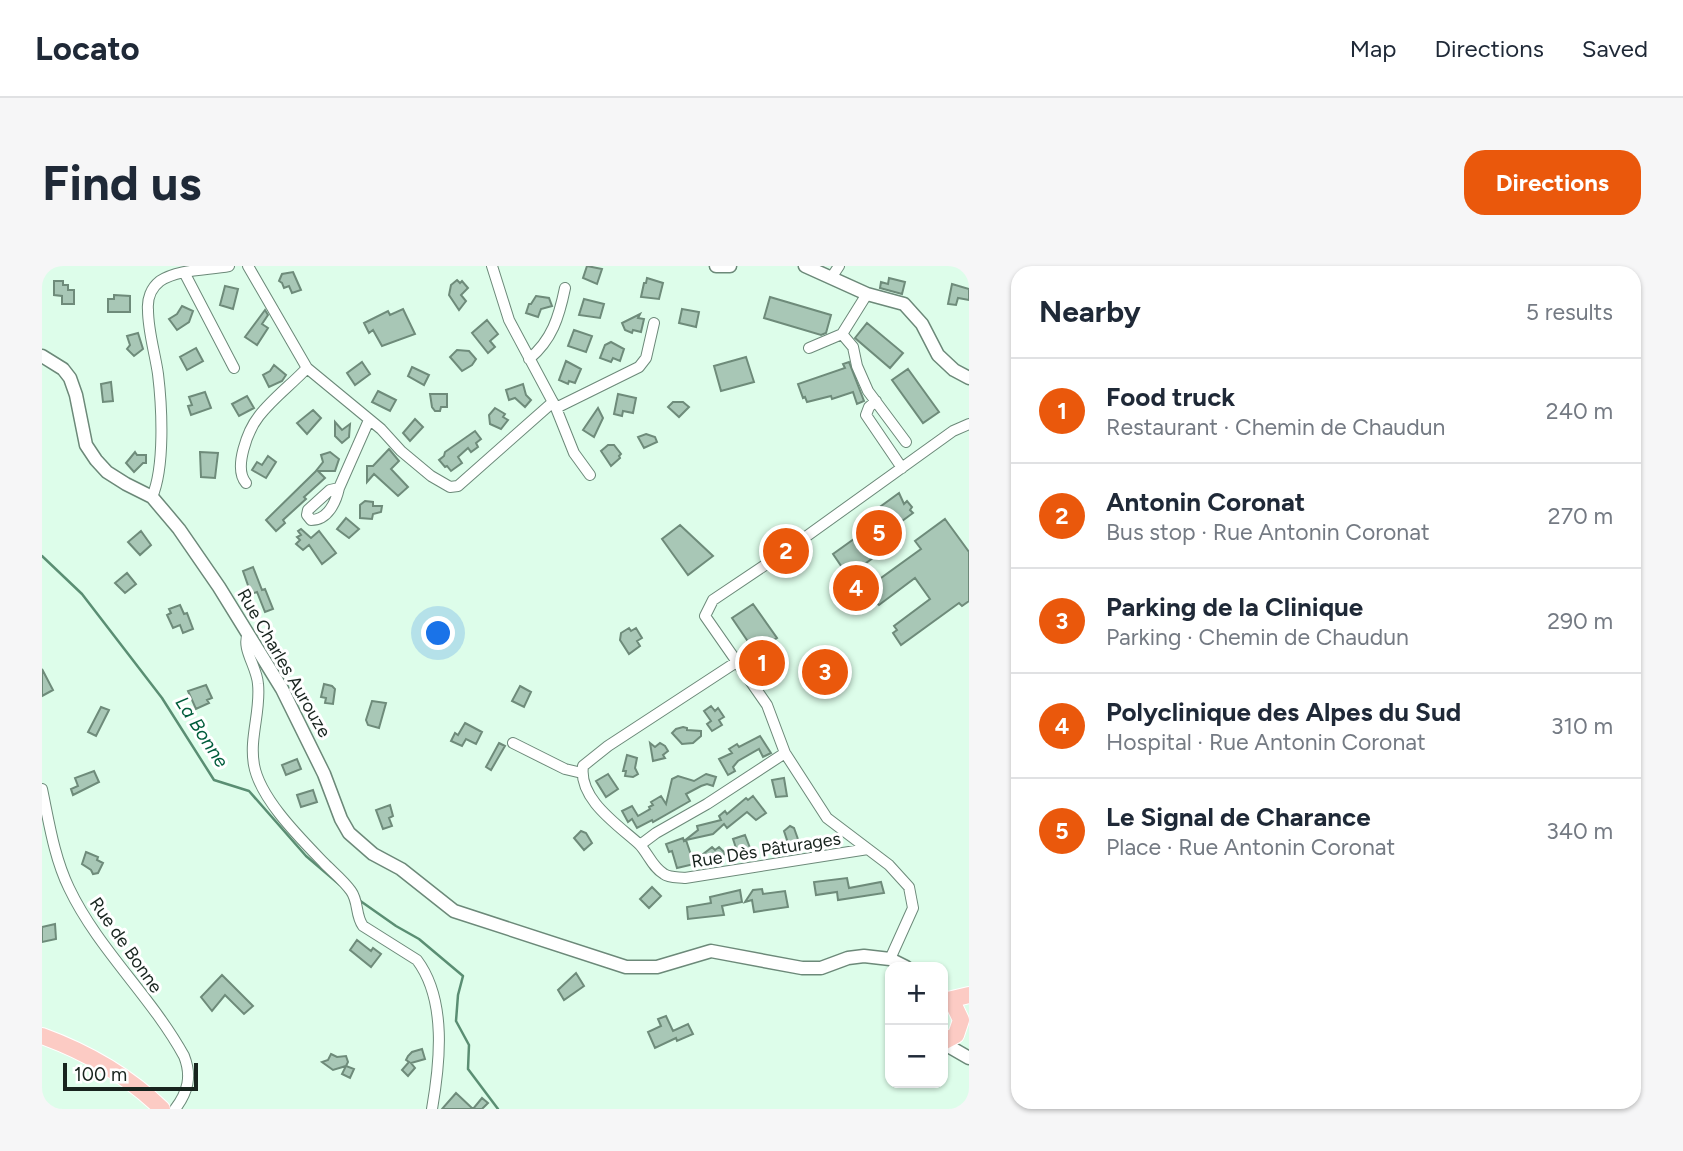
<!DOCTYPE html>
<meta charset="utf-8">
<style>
body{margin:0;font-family:Figtree,sans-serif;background:#f6f6f7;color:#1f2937}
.controls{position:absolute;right:21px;bottom:21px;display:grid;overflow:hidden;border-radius:14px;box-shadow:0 2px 5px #0004}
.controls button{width:63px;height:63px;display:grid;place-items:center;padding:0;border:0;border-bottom:2px solid #e0e1e3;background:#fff;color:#1f2937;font:35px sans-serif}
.scale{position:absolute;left:21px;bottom:18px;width:135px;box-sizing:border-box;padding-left:7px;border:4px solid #18241e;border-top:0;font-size:19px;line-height:24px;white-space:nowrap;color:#18241e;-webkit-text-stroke:5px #fff;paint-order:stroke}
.you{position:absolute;left:397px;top:368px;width:24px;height:24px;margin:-18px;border:5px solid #fff;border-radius:50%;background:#1a73e8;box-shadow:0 0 0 10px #1a73e833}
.badge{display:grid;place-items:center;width:46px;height:46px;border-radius:50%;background:#ea580c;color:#fff;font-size:23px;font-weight:700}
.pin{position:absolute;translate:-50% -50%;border:4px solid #fff;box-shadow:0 2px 7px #0006}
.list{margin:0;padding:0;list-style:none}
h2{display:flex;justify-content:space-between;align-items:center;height:91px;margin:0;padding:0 28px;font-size:30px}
h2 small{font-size:23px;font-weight:400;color:#747a83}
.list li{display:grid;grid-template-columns:46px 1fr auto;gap:21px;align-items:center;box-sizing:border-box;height:105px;padding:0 28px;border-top:2px solid #e0e1e3}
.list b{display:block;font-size:26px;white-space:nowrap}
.list p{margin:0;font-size:23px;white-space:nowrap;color:#747a83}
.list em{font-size:23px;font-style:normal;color:#747a83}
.map{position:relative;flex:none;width:927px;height:843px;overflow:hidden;border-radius:21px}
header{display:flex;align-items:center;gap:42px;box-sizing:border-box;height:98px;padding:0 35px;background:#fff;border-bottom:2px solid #e0e1e3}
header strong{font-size:33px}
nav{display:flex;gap:38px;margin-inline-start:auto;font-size:24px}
.intro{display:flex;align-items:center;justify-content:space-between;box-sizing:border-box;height:168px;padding:0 42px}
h1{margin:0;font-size:49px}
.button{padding:18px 32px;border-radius:21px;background:#ea580c;color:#fff;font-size:24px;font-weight:700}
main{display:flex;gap:42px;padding:0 42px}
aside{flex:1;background:#fff;border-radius:21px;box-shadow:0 2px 5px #0004}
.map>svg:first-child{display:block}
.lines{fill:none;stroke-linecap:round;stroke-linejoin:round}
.stream{stroke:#5a8e73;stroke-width:2.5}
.building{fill:#a8c7b6;stroke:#6e8b7a;stroke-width:2}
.minor-casing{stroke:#6c8979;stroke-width:12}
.tertiary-casing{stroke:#6c8979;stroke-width:15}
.primary-casing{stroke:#fff;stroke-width:18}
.minor{stroke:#fff;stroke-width:10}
.tertiary{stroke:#fff;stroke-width:12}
.primary{stroke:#fccbc4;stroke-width:16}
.labels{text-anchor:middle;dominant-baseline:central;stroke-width:6;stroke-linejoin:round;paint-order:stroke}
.street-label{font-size:18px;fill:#18241e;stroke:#fff}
.water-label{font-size:19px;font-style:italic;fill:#005c3b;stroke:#fff}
</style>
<header>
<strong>Locato</strong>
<nav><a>Map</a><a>Directions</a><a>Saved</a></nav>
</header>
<div class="intro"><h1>Find us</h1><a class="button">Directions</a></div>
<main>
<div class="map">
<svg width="927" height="843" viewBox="0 0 927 843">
<rect width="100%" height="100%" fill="#ddfdea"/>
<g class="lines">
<!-- stream -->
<path class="stream" d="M0 290 40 328 120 432 172 514 207 525 264 590 298 619
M317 634 354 660 377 673 421 710 416 729 414 755 427 779 426 803 456 843"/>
</g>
<!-- building -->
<path class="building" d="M545 0 560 3 555 18 541 12Z
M251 6 259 24 250 27 247 20 242 22 240 17 237 15 240 8Z
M605 12 621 17 617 33 599 31 602 17H604Z
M847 12 863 16 860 28 838 22 839 16 846 18Z
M415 14 418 17 420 15 426 22 419 29 424 35 417 44 407 29 409 19Z
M12 15H21V19H26V24H32V38H20V30L12 29Z
M910 18 927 23V34L916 32 914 39 906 38Z
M183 20 196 23 191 43 178 39Z
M72 29 88 30V46H66V33H72Z
M494 30 507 32 510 40 499 43 496 51 484 47 487 38H489Z
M728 31 789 49 784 67 779 69 722 52Z
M542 33 562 38 558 52 537 49Z
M140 40 151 45 147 56 135 64 127 53 135 48Z
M361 43 373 68 340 80 331 64 327 67 322 57 346 45 348 49Z
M640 43 657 46 654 61 637 57Z
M223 44 226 49 220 58 226 62 215 79 203 71Z
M598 48 596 52 602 53 599 66 591 64 590 67 583 64 580 57Z
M445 54 456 68 448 75 453 81 446 87 430 67Z
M825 57 861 87 848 102 813 72Z
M532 64 550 70 544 86 526 80Z
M96 67 101 83 92 90 85 83 88 79 85 70Z
M569 76 582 83 578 95 571 92 569 96 558 92 563 79Z
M154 82 161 95 145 104 138 91Z
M415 84 427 85 434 93 430 99 420 105 408 91Z
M704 91 712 116 679 125 672 100Z
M524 95 539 103 533 117 527 115 526 118 517 114Z
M320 96 328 108 313 119 305 107Z
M807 96 822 135 815 138 811 126 790 133 789 130 765 136 763 131 761 132 756 118 803 102 801 98Z
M232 99 244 109 240 115 227 121 221 109 228 105Z
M370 101 387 109 382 119 366 110Z
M866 103 897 146 881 157 850 114Z
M69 116 71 135 61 136 59 118Z
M481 118 484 129 489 134 483 141 473 132 467 134 464 124Z
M336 125 354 134 348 145 330 136Z
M163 126 169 142 149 149 146 140 150 139 147 131Z
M388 128H405V141H399L398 145H393L390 141Z
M576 128 594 132 591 147 581 145 580 150 572 148Z
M205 130 212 142 197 150 190 138Z
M631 136H641L647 141 637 151 626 141Z
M453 142 463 148 461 151 466 154 459 163 448 158 447 149Z
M556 142 561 152 552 171 541 164Z
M271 144 279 152 265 168 255 157Z
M373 153 381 161 368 175 361 167Z
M293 156 300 164 308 158 307 171 300 177 293 170Z
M433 165 439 173 434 177 436 181 429 186 426 182 416 191 420 197 409 205 405 200 403 201 397 194 402 190 403 186Z
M604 168 613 171 615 176 602 182 596 171Z
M566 179H572L579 188 577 190 578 192 569 200 559 185Z
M347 183 357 195 349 203 366 221 356 230 332 208 325 216V200H331Z
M93 186 95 189H104V197H101L92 206 84 197Z
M158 186 176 187 173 212 159 211Z
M288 186 297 193 293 205H276L283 212 262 231 264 233 241 254 243 257 234 265 224 254 273 206 281 196 279 189Z
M226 190 234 196 224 212 210 204 215 196 220 199Z
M857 227 862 238 865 235 870 241 868 244 871 247 848 264 855 269 850 272 853 276 806 310 791 288 830 260 824 251Z
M323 235 331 236V240H340L339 246 331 248 330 253 318 252V239Z
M304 252 317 263 307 272 295 263Z
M903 253 927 286V335L920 340 917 337 859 379 851 367 855 364 852 360 888 333 873 312 837 339 833 335 830 337 821 325 879 283 873 275Z
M638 259 671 290 646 309 620 273Z
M259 263 269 272 277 265 294 287 280 298 267 279 261 284 254 278 258 274 255 271 259 269 256 265Z
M99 265 109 279 98 289 86 276Z
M211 301 220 324 223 323 231 343 223 346 215 326 209 328 201 305Z
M85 307 94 318 83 327 73 317Z
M711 338 735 372 713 386 690 352Z
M138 339 142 348 145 347 151 363 141 367 138 359 131 362 125 349 129 347 127 343Z
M587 362 589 365 594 362 600 372 595 375 598 380 587 388 578 374 579 367Z
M0 403 11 424 0 430Z
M282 418 290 420 293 423 291 438 283 437 284 432 279 431Z
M164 419 170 432 165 434 167 437 154 443 146 425Z
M478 420 489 426 482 441 470 435Z
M330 435 344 437 337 462 326 459 324 454Z
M669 440 673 445 676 442 682 451 677 454 680 459 670 465 665 458 669 455 662 445Z
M59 441 67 444 54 470 46 466Z
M423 457 440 466 434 478 424 473 420 480 409 475 413 467 416 469Z
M641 461 645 462V464L659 465V470L651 477 640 478 630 467 634 463Z
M718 470 729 487 721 491 717 483 696 495 691 501 693 505 686 509 677 493 690 487 687 483 695 478 697 481Z
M457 477 463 480 449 504 444 501Z
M608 477 613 481 618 477 623 480 626 485 621 489 623 492 611 495Z
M585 489 595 492 593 502 596 508 591 511 583 510 584 505H581Z
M255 493 259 503 244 509 240 499Z
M52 505 57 516 31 529 29 523 36 520 33 512Z
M566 508 576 523 564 531 554 515Z
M664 508 674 511 671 520 665 518 659 520 644 528 648 535 611 556 610 554 595 562 590 553 586 556 580 545 590 540 596 550 608 543 607 541 611 539 609 536 619 530 624 538 630 513 636 510 652 515Z
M742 512 745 530 734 531 730 514Z
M271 524 275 536 259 541 255 529Z
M711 530 724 547 714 554 705 546 685 562 682 558 671 568 644 574 652 598 635 602 630 585 627 586 624 578 641 572 642 575 656 564 655 560 679 554 677 550 683 545 685 548 704 532 706 534Z
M348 539 351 550 347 552 350 560 341 563 334 544Z
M748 560 752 562 758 579 748 583 742 565Z
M539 565 544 567 550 577 542 584 532 572Z
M703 569 710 587 697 591 691 573Z
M670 581 673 584 677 581 683 587 677 594 671 593 666 597 660 589Z
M44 586 56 591 55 594 61 597 56 607 51 608 49 604 40 598Z
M805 612 807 622 839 616 842 627 796 634 795 626 774 629 772 616Z
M610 621 619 630 607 642 598 633Z
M720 623 721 628 743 625 746 641 712 646 710 634 703 636 711 624Z
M698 624 700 636 680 640 682 649 646 653 645 641 669 637 668 631Z
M13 658 14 673 0 676V661Z
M315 674 329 685 331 682 339 688 329 701 308 684Z
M534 707 542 720 522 734 516 724Z
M180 709 211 740 202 748 183 729 170 745 159 731Z
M624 750 631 765 646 758 651 768 635 775 634 772 613 782 606 766 619 760 616 753Z
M380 783 383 793 369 797 373 802 366 810 360 804 367 796 364 794 366 790 370 786Z
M289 788 295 791 304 790 306 796 304 800 312 803 308 812 300 808 304 800 291 804 280 796 286 794Z
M414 827 431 843 440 832 446 837 440 843H400Z"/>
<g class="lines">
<!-- minor casing -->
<g class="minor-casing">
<path id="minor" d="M206 0 265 102 339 163 359 185 389 210 408 221 416 220 511 136
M450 0 467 54 514 142 532 187 548 209
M143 8 192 102
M789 12 797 0
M800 68 811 81 815 100 826 125 864 176
M767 82 800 68 825 28
M487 93C510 74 517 51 523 22
M834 135 827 141 824 149 860 202
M514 142 597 101 604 92 612 57
M204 217C191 202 206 164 217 150 231 132 250 118 265 102
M297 222C294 236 286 254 269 254L265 249 266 244 288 224 297 222 327 154
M110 231C123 201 120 141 116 108 113 87 106 65 106 44 105 33 109 22 118 15 136 3 166 4 187 0
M206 368C199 382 215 401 216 418 219 445 207 472 212 499 218 533 259 573 283 598 292 607 302 615 309 625 317 636 313 649 321 660L375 694C405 734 398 797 390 843
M696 395 566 480 541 500C536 533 576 559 597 578 606 587 610 601 622 608 627 612 637 611 643 612L826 583
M471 477 523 503 540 507
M0 523C7 556 12 591 27 622 56 683 109 730 142 790 150 810 146 826 133 843
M598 579 614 567 665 538 743 487
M848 693 871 642 867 621 847 599 785 552 743 487 725 439 663 350 671 334 744 285 911 165 927 158"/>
</g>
<!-- tertiary casing -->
<g class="tertiary-casing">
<path id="tertiary" d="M674 0H688
M763 0 825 28 862 38 880 58 896 89 912 104 927 112
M0 90 21 103 28 112 34 129 44 179 54 194 65 206 84 218 110 231 137 263 177 321 240 423 282 508 299 553 307 567 331 588 359 603 412 645 584 701H615L669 685 760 702H779L806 692 822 690 848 693 864 701
M901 777 927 792"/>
</g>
<!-- primary casing -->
<g class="primary-casing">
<path id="primary" d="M901 732 911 737 919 754 914 769 901 776
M906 734 927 729
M0 770C44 786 86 810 120 843"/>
</g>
<!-- minor -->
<use href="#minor" class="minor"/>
<!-- tertiary -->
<use href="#tertiary" class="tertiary"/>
<!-- primary -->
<use href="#primary" class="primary"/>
</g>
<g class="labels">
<!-- street labels -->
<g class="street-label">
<text transform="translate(242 397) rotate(60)">Rue Charles Aurouze</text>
<text transform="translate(724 584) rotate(-9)">Rue Dès Pâturages</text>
<text transform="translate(84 679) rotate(55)">Rue de Bonne</text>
</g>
<!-- water labels -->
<g class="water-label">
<text transform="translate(160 466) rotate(57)">La Bonne</text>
</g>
</g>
</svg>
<div class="controls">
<button>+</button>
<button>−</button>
</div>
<div class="scale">100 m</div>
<div class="you"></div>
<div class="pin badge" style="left:720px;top:397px">1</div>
<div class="pin badge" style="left:744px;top:285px">2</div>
<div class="pin badge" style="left:783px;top:406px">3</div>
<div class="pin badge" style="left:814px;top:322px">4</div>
<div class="pin badge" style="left:837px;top:267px">5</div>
</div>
<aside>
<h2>Nearby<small>5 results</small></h2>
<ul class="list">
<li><span class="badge">1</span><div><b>Food truck</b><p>Restaurant · Chemin de Chaudun</p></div><em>240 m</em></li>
<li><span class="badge">2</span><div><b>Antonin Coronat</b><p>Bus stop · Rue Antonin Coronat</p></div><em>270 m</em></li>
<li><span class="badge">3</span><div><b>Parking de la Clinique</b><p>Parking · Chemin de Chaudun</p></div><em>290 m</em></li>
<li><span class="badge">4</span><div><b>Polyclinique des Alpes du Sud</b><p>Hospital · Rue Antonin Coronat</p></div><em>310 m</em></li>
<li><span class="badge">5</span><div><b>Le Signal de Charance</b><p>Place · Rue Antonin Coronat</p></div><em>340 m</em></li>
</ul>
</aside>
</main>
